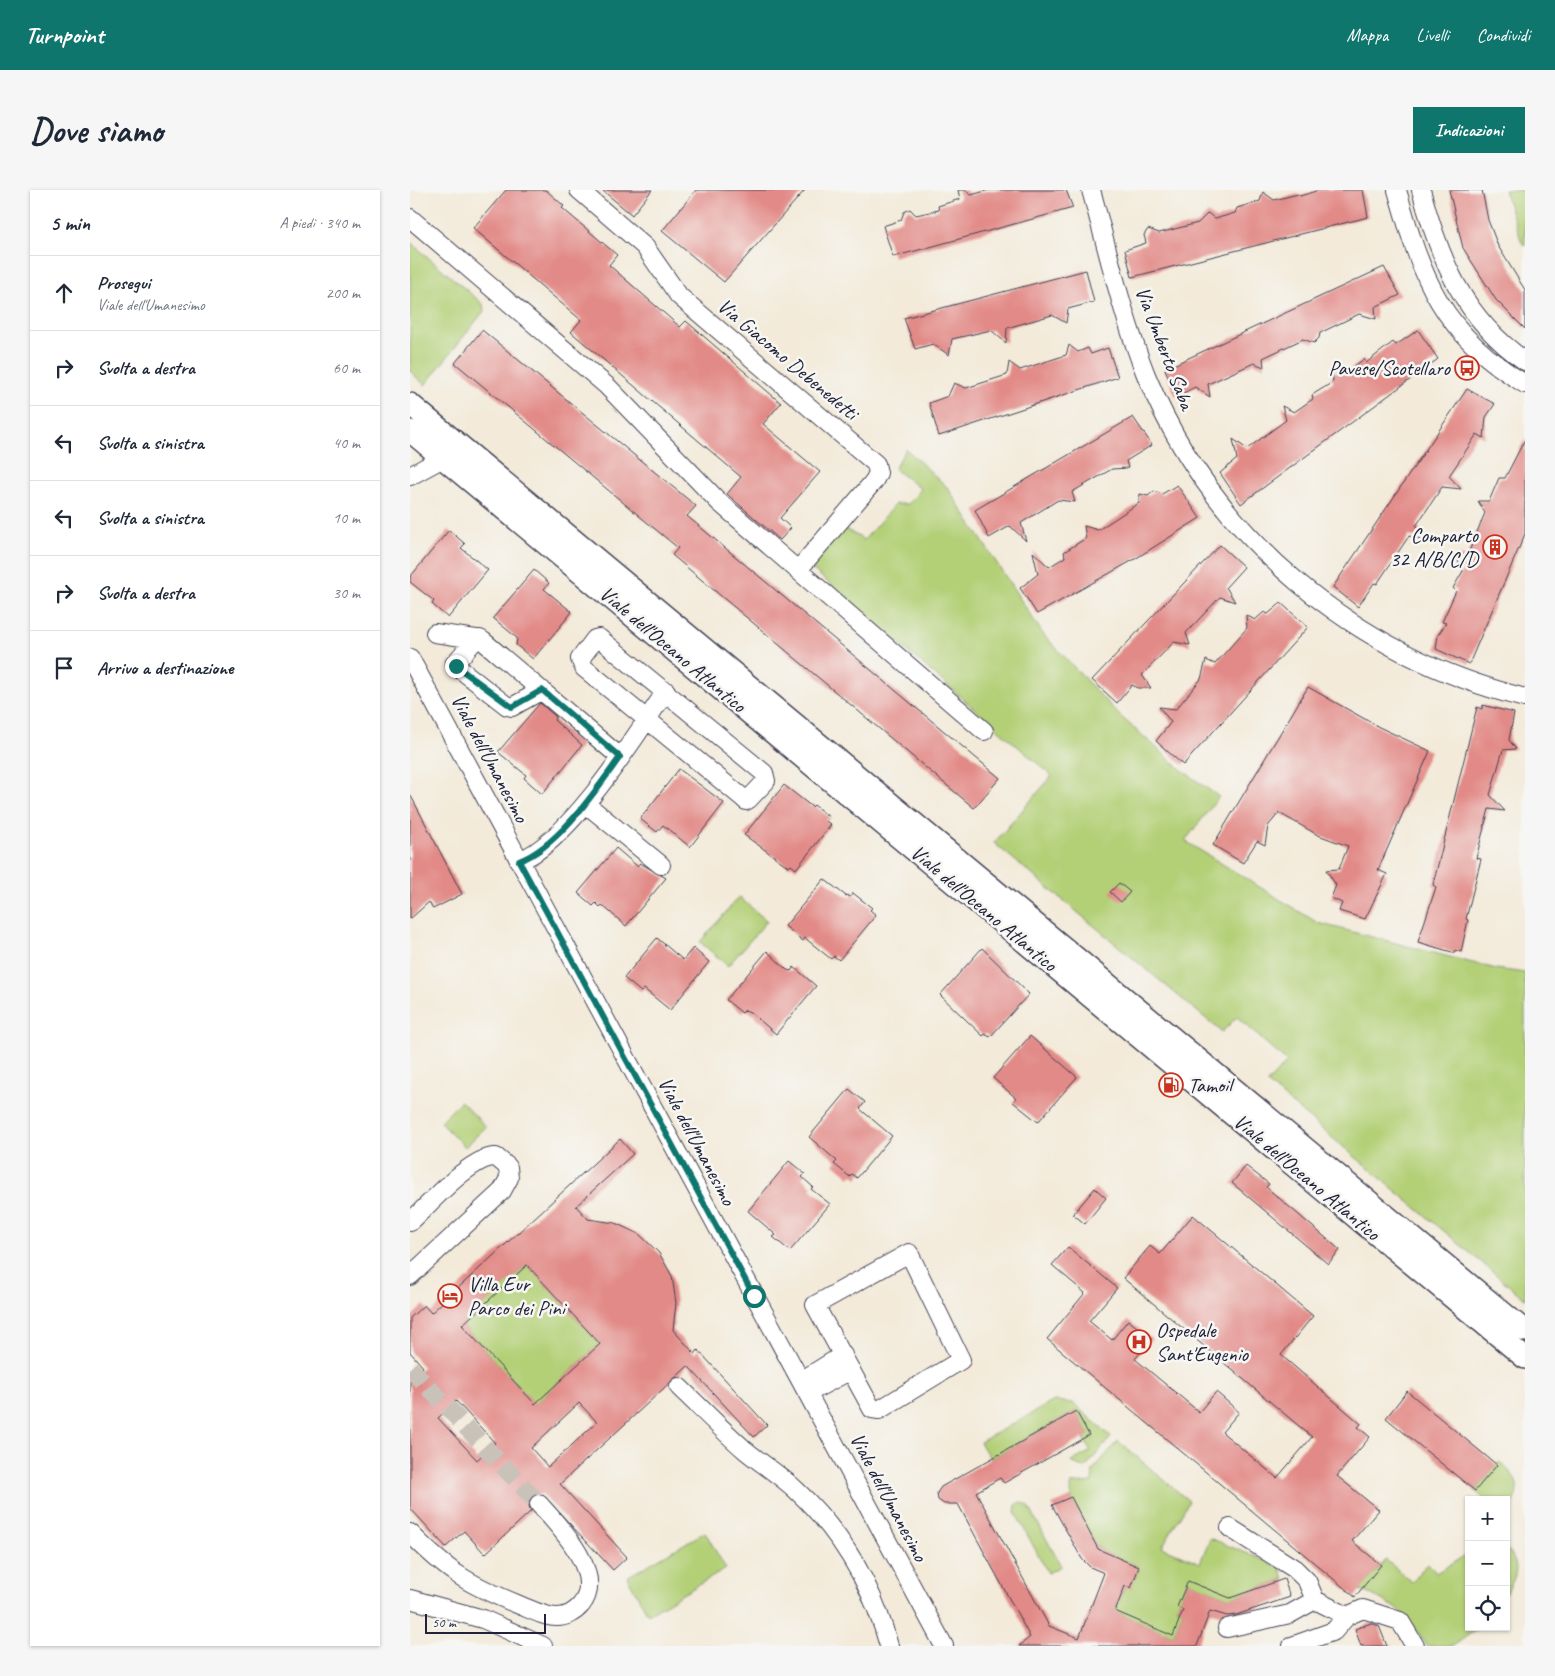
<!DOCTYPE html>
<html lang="it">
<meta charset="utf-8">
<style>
body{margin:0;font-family:Caveat,sans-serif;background:#f6f6f7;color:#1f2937}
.controls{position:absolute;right:15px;bottom:15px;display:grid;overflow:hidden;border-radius:0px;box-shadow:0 1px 4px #0004}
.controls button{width:45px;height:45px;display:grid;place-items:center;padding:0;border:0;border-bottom:1px solid #e0e1e3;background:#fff;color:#1f2937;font:25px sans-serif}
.scale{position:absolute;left:15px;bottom:12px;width:121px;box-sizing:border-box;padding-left:5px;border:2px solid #22223b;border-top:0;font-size:14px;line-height:18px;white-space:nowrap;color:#22223b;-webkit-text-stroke:4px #f6f6f2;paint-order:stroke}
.stop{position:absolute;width:15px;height:15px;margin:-11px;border:4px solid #0f766e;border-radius:50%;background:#fff}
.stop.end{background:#0f766e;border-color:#fff;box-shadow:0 1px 5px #0008}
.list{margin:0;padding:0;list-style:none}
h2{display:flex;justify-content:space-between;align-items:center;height:65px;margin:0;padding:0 20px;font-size:21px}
h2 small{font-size:16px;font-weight:400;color:#747a83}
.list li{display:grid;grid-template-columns:32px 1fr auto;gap:15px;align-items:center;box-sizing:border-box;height:75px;padding:0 20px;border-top:1px solid #e0e1e3}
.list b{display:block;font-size:19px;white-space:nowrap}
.list p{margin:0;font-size:16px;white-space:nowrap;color:#747a83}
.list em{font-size:16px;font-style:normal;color:#747a83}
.icon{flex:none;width:28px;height:28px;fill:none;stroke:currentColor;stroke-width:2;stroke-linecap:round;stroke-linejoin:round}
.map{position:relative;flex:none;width:1115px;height:1456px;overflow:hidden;border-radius:0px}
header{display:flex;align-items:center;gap:30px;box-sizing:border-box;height:70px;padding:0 25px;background:#0f766e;color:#fff}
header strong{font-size:24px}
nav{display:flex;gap:28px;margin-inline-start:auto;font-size:18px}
.intro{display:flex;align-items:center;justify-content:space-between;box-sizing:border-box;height:120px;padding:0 30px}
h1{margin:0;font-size:35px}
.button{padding:12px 22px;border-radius:0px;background:#0f766e;color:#fff;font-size:18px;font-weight:700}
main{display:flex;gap:30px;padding:0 30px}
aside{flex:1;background:#fff;border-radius:0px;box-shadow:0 1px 4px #0004}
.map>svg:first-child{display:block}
.green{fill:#b3d077;stroke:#6a7959}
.building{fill:#e28a87;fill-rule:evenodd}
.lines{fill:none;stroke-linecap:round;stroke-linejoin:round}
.minor-tunnel{stroke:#c9c2b9;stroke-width:18;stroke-dasharray:18 9;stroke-linecap:butt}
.minor-casing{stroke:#414053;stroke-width:20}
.major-casing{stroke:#414053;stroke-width:24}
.minor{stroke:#fff;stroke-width:18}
.major{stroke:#fff;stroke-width:21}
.route{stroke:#0f766e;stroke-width:6}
.labels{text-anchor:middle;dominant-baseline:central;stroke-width:5;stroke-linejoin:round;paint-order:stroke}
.street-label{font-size:21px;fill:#22223b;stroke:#f6f6f2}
.poi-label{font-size:21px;fill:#22223b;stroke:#f6f6f2;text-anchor:start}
</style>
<header>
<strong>Turnpoint</strong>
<nav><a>Mappa</a><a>Livelli</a><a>Condividi</a></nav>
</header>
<div class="intro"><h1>Dove siamo</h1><a class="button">Indicazioni</a></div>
<main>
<aside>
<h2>5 min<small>A piedi · 340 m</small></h2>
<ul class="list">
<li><svg class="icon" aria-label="ahead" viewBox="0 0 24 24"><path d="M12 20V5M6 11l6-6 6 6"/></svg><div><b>Prosegui</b><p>Viale dell'Umanesimo</p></div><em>200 m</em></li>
<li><svg class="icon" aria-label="right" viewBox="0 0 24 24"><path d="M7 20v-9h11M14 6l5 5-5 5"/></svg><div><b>Svolta a destra</b></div><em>60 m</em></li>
<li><svg class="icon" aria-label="left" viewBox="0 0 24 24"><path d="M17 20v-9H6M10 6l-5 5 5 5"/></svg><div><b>Svolta a sinistra</b></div><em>40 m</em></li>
<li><svg class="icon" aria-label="left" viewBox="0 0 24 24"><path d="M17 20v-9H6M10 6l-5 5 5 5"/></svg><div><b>Svolta a sinistra</b></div><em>10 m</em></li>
<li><svg class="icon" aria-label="right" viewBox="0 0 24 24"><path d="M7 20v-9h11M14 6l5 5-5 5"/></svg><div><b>Svolta a destra</b></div><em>30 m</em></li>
<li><svg class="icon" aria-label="arrive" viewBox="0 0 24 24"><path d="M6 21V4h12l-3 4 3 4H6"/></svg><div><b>Arrivo a destinazione</b></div></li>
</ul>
</aside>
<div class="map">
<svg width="1115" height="1456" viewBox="0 0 1115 1456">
<rect width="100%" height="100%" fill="#f6f6f2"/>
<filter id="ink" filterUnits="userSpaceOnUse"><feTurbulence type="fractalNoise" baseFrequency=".02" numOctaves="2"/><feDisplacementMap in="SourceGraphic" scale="10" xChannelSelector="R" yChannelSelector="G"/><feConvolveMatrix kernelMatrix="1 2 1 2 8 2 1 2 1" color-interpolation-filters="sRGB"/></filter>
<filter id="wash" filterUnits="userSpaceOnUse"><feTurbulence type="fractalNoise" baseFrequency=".0096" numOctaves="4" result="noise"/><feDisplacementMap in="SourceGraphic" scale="20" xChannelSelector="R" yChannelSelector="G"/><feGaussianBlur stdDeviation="1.12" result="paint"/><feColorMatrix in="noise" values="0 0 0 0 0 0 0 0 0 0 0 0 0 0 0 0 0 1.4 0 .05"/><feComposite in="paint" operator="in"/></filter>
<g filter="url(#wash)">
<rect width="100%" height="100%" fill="#f3ead9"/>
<!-- green -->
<path class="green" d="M1094 0H1115V56L1112 53Z
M0 52 73 114 74 121 15 195 0 181Z
M496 259 537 297 633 444 709 525 772 580 809 607 775 651 908 733 1086 779 1115 783V1109L857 893 877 872 827 827 812 842 584 653 642 586 400 377 432 337 454 350 485 314H498L511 299 484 279Z
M329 707 357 731 318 776 290 752Z
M51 911 76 937 55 957 30 932Z
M117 1075 190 1154 125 1214 52 1135Z
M644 1211 663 1213 701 1247 675 1278 661 1272 681 1261 673 1248 679 1245 666 1221 580 1269 570 1252Z
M708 1251 779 1311 752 1357 790 1373 800 1348 870 1377 874 1389 820 1408 778 1391 767 1417 773 1420 763 1446 705 1421 715 1396 721 1398 729 1377 694 1362 683 1353 661 1307V1294L682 1292 683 1280Z
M1089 1272C1112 1290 1112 1300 1096 1324V1310H1076L1065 1301Z
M611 1312 618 1315 651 1376 638 1383 605 1322 606 1315Z
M295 1342 316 1379 238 1424 217 1387Z
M1096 1358C1112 1377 1106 1385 1096 1404Z
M1059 1363V1437H1070L1043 1456H1016C999 1425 983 1413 950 1400L976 1370 1002 1392 1018 1373 1026 1383Z"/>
<g id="blocks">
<!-- building -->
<path class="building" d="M96 0H136L154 16 152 18 207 65 199 75 270 137 276 131 371 213 353 234 410 282 370 328 381 338 370 350 317 304 331 287 161 142 171 130 63 38Z
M192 0H242L222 25Z
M286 0H395L314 92 252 41Z
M548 0H555L561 5 579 0H656L663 18 483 67 473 36 491 30 494 22 500 19 506 25 529 20 528 16 550 9Z
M909 0H953L958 27 722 87 715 60 736 53 734 45 738 39 749 43 788 33 798 23 805 29 825 23 827 18 850 11 853 2 864 10 888 4 890 6Z
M1039 0H1072L1078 30 1088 56 1115 100V139L1086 110 1053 58Z
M974 77 990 105 965 117 966 129 949 124 910 143 909 148 904 153 893 149 853 168 854 177 844 173 798 194 800 207 785 197 766 207 755 179Z
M676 80 684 112 658 119 656 133 642 125 597 138 596 153 581 140 542 149 539 165 523 154 505 159 494 128Z
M72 140 286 316 277 326 590 588 564 618 262 365 268 358 45 173Z
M1008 140 1028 169 831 314 810 283 827 269 823 249 837 259 876 230 872 216 884 222 903 209 902 205 923 192 922 182 935 183 954 169 956 173 983 152 986 155Z
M659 155 668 162 678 158 681 164 698 158 708 187 529 246 519 213 538 206 544 193 556 198 597 185 599 172 610 180 656 165Z
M1057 199 1085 214 1076 227 1074 248 1067 244 1039 286 1051 299 1032 297 1006 336 1023 352 999 346 967 394 964 393 948 417 923 397Z
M723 227 742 255 716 271 718 278 702 279 662 302 665 312 648 310 611 333 616 351 600 336 579 348 565 320Z
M1115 249V344L1059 474 1026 459 1028 445 1036 433 1032 432 1046 401 1043 398 1053 381 1046 366H1057L1075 323 1068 311H1079L1089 288H1095Z
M767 295 790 328 725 369 627 424 610 398 628 384 623 362 639 377 655 367 654 362 676 348 674 336 688 340 729 313 730 304 738 306 744 301 752 304Z
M39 340 55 354 51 358 78 380 38 428 22 414 24 411 0 392V387Z
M810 355 834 377 816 397 825 412 810 407 776 443 780 455 764 452 732 485 741 498H728L722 495 707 513 682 490Z
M124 380 139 393 134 399 162 422 123 469 106 455 107 448 83 428Z
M871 413 898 437 773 575 746 551 761 532 749 517 766 519 791 489 796 470 805 474 837 438 836 425 845 430 854 422 858 424Z
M898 497 969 537 1020 561 968 680 977 684 955 729 929 721 932 713 921 708 926 695 916 680 929 679 938 656 908 645 869 623 858 636 855 655 847 651 833 673 803 655Z
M130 513 146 527 144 530 172 555 132 604 114 588 116 585 88 562Z
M1073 515 1104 523 1099 550 1106 559 1093 560 1080 605 1095 621 1079 619 1066 668 1071 669 1056 729 1058 730 1051 762 1045 760V763L1008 752 1026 697 1023 695 1067 517 1072 519Z
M269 579 314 613 280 657 253 635 247 642 230 629Z
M374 595 402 617 404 615 419 627 416 631 421 635 386 679 381 675 379 677 334 645Z
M0 604 52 704 23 719 19 712 0 729Z
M206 658 227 676 230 673 256 688 216 736 192 715 190 717 186 713 183 716 168 703Z
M414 689 436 706 437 705 440 707 443 703 462 718 460 720 466 725 429 770 424 766 421 769 395 748 393 751 375 736Z
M709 693 720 702 711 712 700 702Z
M247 748 273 770 283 758 299 772 260 820 234 799 231 802 214 788Z
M572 758 619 804 580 847 575 844 573 846 530 805Z
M357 761 377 780 381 781 384 777 406 796 366 844 340 822 335 820 332 823 316 810Z
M620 846 667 887 628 932 603 912 606 908 583 888Z
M439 899 455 912 450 919 482 946 447 988 442 984 440 987 424 974 427 971 399 947Z
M210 949 223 964 166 1016 178 1029 205 1033 229 1044 249 1063 262 1086 266 1113 263 1140 285 1164 288 1160 357 1235 344 1247 278 1176 150 1294 217 1367 203 1380 132 1304 122 1307 119 1316 121 1321 75 1364 54 1341 36 1357 0 1318V1189L13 1177 0 1162V1128L14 1115 21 1123ZM117 1075 190 1154 125 1214 52 1135ZM46 1211 85 1253 67 1270 28 1228ZM169 1213 187 1232 138 1277 121 1258Z
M379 971 395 984 392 987 403 997 401 999 420 1014 380 1061 363 1047 366 1045 338 1021Z
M836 976 859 994 856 997 930 1060 918 1074 822 993Z
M685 998 696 1008 675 1034 663 1024Z
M783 1025 903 1126 871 1165 951 1234 948 1237 960 1247 927 1286 969 1320 942 1351 971 1375 945 1407 637 1149 675 1103 642 1075 658 1057 707 1098 679 1131 702 1150 718 1130 742 1149 725 1169 789 1222 806 1202 812 1207 829 1222 812 1242 867 1288 902 1247 713 1088 740 1056 750 1064Z
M997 1201 1087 1275 1065 1301 976 1228Z
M666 1221 679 1245 594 1293 590 1288 566 1302 639 1436 669 1448 694 1383 680 1377 672 1369 642 1315 661 1307 688 1359 729 1377 721 1398 715 1396 705 1421 763 1446 773 1420 767 1417 778 1391 820 1408 874 1389 880 1407 826 1425 817 1426 800 1421 787 1456H609L620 1447 548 1314H534L528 1310 527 1303 531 1297Z
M961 1433 969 1436 977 1456H951L945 1439Z"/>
</g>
</g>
<g filter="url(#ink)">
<use href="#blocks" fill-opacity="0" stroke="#414053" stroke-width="1"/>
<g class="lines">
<!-- minor-tunnel -->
<path class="minor-tunnel" d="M0 1178 129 1314"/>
<!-- minor casing -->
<g class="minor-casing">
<path id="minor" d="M169 0 235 57 269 106 466 274 468 283 464 291 388 380
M681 0C698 61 712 125 736 185 803 348 945 465 1115 508
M987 0C1012 89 1032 144 1115 194
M1011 0C1030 70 1053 128 1115 171
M0 28 197 196 310 313 574 541
M0 286 33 268
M25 443 66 449
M189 448 354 583 356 591 339 609 336 611 333 608 174 478 170 469 185 449Z
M0 468 534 1456
M132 500 102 517 97 516 46 476 45 473 66 449H70L73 451 210 567
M176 614 251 675
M109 671C159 652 225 547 256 501
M0 1032C18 1016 62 965 86 967L98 977 99 988 92 1001 0 1086
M499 1063 551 1170 469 1220 462 1219 405 1115Z
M391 1191 433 1165
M269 1197C291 1218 312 1240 335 1260 352 1274 371 1286 386 1300 432 1343 463 1397 479 1456
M398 1203 441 1180
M820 1338 885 1379 897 1391 905 1410 937 1426
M0 1343C38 1382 58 1394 107 1414 120 1419 134 1427 147 1427 156 1427 165 1422 171 1415 196 1384 149 1336 129 1314
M0 1409 73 1429 133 1456
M817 1438 880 1424 905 1410
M882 1456 924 1441 937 1426 953 1419 990 1431 1005 1456"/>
</g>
<!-- major casing -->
<g class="major-casing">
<path id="major" d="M0 214 1115 1141
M0 241 1115 1168"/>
</g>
<!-- minor -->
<use href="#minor" class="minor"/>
<!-- major -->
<use href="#major" class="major"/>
</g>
</g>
<g class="lines" filter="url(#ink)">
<!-- route -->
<path class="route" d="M46 476 102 517 132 500 210 567C186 600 148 657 109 671L344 1106"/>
</g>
<!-- icons -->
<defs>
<g id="bus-ring" transform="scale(1.25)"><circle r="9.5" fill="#f6f6f2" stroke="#c8321e" stroke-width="1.5"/><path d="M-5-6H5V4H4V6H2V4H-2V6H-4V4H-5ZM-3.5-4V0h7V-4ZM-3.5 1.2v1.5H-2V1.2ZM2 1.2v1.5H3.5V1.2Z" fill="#c8321e"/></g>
<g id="building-ring" transform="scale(1.25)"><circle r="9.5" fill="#f6f6f2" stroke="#c8321e" stroke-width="1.5"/><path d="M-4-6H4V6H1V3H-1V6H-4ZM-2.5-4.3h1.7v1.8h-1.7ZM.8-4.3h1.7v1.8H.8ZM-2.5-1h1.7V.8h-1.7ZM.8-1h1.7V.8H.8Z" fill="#c8321e"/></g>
<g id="fuel-ring" transform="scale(1.25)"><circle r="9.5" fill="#f6f6f2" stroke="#c8321e" stroke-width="1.5"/><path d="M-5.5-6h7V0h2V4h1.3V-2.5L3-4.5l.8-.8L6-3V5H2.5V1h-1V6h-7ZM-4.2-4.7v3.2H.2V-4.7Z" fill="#c8321e"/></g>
<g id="hotel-ring" transform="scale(1.25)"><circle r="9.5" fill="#f6f6f2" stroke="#c8321e" stroke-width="1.5"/><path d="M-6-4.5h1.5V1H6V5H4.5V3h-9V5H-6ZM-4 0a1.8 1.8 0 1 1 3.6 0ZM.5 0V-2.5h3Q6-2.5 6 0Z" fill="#c8321e"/></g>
<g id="hospital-ring" transform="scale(1.25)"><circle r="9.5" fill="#f6f6f2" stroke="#c8321e" stroke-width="1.5"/><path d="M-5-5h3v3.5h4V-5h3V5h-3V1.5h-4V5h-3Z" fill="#c8321e"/></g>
</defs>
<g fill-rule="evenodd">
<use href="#bus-ring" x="1057" y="178"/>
<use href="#building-ring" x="1085" y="357"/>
<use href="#fuel-ring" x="761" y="895"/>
<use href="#hotel-ring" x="40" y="1106"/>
<use href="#hospital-ring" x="729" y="1152"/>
</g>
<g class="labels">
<!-- street labels -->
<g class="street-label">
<text transform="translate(755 158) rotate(69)">Via Umberto Saba</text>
<text transform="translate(378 169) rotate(40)">Via Giacomo Debenedetti</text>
<text transform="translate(263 459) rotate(40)">Viale dell'Oceano Atlantico</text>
<text transform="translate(80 568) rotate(62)">Viale dell'Umanesimo</text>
<text transform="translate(574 718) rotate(40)">Viale dell'Oceano Atlantico</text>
<text transform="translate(287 951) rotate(62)">Viale dell'Umanesimo</text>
<text transform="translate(897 987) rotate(40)">Viale dell'Oceano Atlantico</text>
<text transform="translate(479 1307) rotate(62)">Viale dell'Umanesimo</text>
</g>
<!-- poi labels -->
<g class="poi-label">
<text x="1040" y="178" text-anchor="end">Pavese/Scotellaro</text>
<text x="1068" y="345" text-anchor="end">Comparto<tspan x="1068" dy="24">32 A/B/C/D</tspan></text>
<text x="778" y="895">Tamoil</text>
<text x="58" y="1094">Villa Eur<tspan x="58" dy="24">Parco dei Pini</tspan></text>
<text x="746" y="1140">Ospedale<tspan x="746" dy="24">Sant'Eugenio</tspan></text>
</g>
</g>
</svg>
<div class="controls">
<button>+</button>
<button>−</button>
<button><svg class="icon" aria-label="locate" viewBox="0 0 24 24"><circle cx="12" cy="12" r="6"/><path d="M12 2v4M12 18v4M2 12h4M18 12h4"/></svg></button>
</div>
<div class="scale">50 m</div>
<div class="stop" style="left:344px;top:1106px"></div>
<div class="stop end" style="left:46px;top:476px"></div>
</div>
</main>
